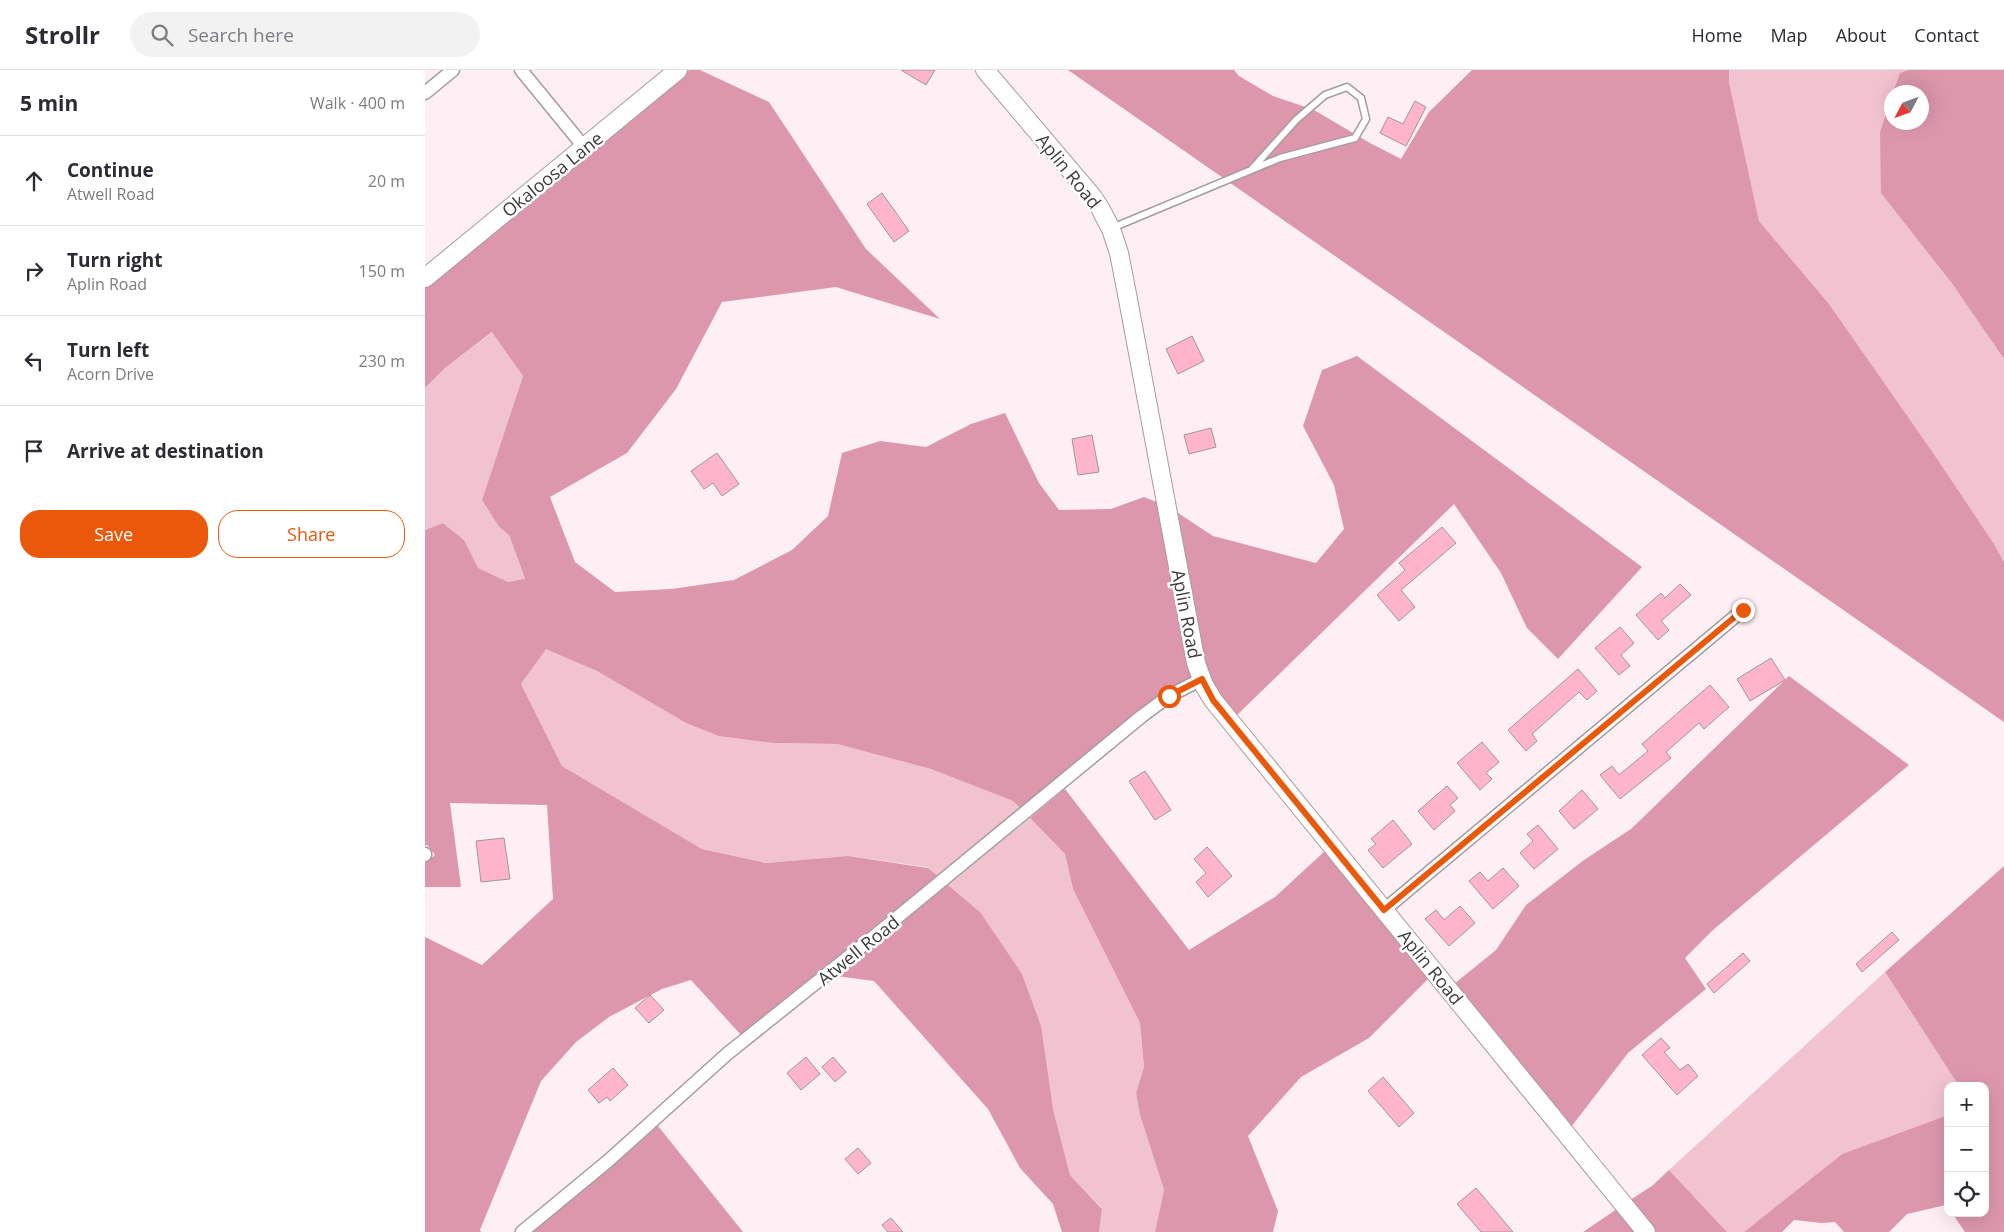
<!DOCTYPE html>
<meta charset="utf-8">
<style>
body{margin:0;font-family:"Open Sans",sans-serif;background:#f2f2f3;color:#2b2b33}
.controls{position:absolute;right:15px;bottom:15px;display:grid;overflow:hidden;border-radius:10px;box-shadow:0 5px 20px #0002}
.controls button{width:45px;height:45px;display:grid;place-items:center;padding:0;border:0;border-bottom:1px solid #e1e1e2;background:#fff;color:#2b2b33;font:25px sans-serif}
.compass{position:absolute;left:1459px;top:15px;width:45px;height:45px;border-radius:50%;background:#fff;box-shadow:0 5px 20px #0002;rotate:229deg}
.stop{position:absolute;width:15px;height:15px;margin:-11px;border:4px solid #ea580c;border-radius:50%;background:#fff}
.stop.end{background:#ea580c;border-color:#fff;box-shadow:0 1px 5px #0008}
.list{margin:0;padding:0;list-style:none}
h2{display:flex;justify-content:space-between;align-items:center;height:65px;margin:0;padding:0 20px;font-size:21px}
h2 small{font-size:16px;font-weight:400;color:#7c7c81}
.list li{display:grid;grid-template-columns:32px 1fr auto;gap:15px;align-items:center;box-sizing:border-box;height:90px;padding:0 20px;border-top:1px solid #e1e1e2}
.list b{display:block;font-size:19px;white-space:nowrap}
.list p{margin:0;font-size:16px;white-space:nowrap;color:#7c7c81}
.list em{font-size:16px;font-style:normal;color:#7c7c81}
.actions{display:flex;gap:10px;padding:15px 20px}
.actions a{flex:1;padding:11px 0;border:1px solid #ea580c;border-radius:20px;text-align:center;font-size:18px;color:#ea580c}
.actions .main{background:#ea580c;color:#fff}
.icon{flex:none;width:28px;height:28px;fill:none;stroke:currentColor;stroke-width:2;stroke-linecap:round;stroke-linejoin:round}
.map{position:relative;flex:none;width:1579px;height:1162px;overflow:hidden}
header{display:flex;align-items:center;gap:30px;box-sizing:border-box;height:70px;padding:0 25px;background:#fff;border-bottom:1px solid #e1e1e2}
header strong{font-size:24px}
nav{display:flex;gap:28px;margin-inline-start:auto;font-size:18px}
.search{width:350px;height:45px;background:#f2f2f3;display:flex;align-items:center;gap:12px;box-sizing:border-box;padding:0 18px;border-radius:28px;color:#7c7c81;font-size:19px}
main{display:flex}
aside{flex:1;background:#fff}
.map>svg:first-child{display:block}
.green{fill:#f1c2cf}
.forest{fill:#dd97ac}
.building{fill:#feb5cb;stroke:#a29598}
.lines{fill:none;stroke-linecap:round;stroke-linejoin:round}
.lane-casing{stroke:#a79b9e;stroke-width:9}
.street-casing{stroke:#a79b9e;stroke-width:15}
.secondary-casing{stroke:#a79b9e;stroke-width:20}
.lane{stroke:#fff;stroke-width:6}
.street{stroke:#fff;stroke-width:12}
.secondary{stroke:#fff;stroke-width:18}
.route{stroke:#ea580c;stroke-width:6}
.labels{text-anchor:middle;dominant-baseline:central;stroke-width:5;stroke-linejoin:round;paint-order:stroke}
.street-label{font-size:18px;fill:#3f3a3b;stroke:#fff}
</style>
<header>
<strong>Strollr</strong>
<div class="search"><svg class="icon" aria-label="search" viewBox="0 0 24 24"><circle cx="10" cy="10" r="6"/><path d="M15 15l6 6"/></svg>Search here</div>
<nav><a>Home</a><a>Map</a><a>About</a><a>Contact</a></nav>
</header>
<main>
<aside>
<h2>5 min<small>Walk · 400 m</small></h2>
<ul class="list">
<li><svg class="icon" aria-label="ahead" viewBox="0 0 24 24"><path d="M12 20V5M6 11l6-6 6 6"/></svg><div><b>Continue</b><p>Atwell Road</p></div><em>20 m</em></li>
<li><svg class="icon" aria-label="right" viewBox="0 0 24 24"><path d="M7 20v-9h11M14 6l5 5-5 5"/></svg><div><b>Turn right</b><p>Aplin Road</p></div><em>150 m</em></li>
<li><svg class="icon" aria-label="left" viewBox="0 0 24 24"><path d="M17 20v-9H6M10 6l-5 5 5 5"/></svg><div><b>Turn left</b><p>Acorn Drive</p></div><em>230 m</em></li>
<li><svg class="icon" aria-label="arrive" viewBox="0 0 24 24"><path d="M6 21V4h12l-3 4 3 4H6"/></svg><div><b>Arrive at destination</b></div></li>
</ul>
<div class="actions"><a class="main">Save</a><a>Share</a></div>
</aside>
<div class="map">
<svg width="1579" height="1162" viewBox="0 0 1579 1162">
<rect width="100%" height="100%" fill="#fdeff3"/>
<!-- green -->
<path class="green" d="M1304 0H1483L1475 4 1468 22H1466V28L1455 62 1526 212 1579 289V492L1569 474 1404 234 1334 151 1304 12Z
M68 262 98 306 57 430 74 457 84 465 100 510 83 512 52 498 39 470 18 453 0 460V318L20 298Z
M121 578 172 601 261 653 349 673 412 674 506 699 588 731 595 738 513 806 502 797 423 786 341 793 277 779 137 696 96 614Z
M605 748 640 784 648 819 715 953 719 997 711 1023 715 1045 739 1120 730 1162H674L677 1138 645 1105 628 1039 555 842 523 815Z
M1460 902 1534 1016H1523V1045L1417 1084 1319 1162H1302L1244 1100Z"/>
<!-- forest -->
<path class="forest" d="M264 0H275L344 32 441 179 515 249 411 217 297 232 251 319 202 383 125 427 150 492 190 522 246 519 309 510 367 480 403 446 417 383 455 371 501 377 546 354 580 343 614 413 634 440 686 439 719 427 734 433 768 606 741 620 713 641 595 738 588 731 506 699 412 674 349 673 294 666 261 653 172 601 121 579 96 614 137 696 277 779 341 793 423 786 503 798 513 806 316 965 266 910 237 919 184 947 151 972 116 1011 55 1160 56 1162H0V867L57 895 128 829 122 735 25 733 36 817H0V793L10 785 2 775 0 776V460L18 453 39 470 53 498 83 512 100 509 84 465 74 457 57 430 98 306 67 262 20 298 0 318V217Z
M643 0H809L814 6 848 26 889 40 945 73 976 89 1004 42 1047 0H1304V12L1334 151 1404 234 1508 383 1569 474 1579 492V652Z
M1483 0H1579V289L1526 212 1456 123 1455 62 1466 28V52H1496V22H1468L1475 3Z
M932 286 1217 497 1133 589 1102 558 1076 503 1029 434 811 646C797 628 786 612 778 591L750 441 788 466 891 493 919 459 909 415 878 356 897 300Z
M1364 606 1484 695 1288 860 1260 888 1281 919 1203 983 1146 1057 1029 914 1071 880 1101 835 1159 790 1206 759Z
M640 719 764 880 850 827 900 781 1004 908 944 968 876 1007 823 1066 853 1141 848 1162H730L739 1120 715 1045 711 1023 719 997 715 953 648 819 640 784 605 748Z
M1579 796V1162H1540L1527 1143H1560V1016H1534L1460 902Z
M523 815 555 842 597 904 616 956 628 1039 645 1105 677 1139 674 1162H637L628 1134 595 1098 563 1039 449 911 411 906Z
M1523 1045V1138L1521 1135 1482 1144 1464 1162H1419L1410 1152 1396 1153 1369 1150 1357 1162H1319L1417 1084Z
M233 1056 318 1162H108L187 1096Z
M1244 1100 1302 1162H1231L1205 1130 1227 1116Z
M1192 1139 1211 1162H1158Z"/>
<!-- building -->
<path class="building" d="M476 0H510L501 15Z
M990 31 1001 37 981 76 955 63 963 47 978 54Z
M457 123 484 161 469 172 442 134Z
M767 266 779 291 753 304 741 279Z
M786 358 791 377 764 384 759 365Z
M667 365 674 402 653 405 647 369Z
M292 383 314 414 297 426 288 413 279 419 266 401Z
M1017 457 1031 473 976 520 990 537 974 551 952 525 980 500 974 493Z
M1255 514 1266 525 1236 551 1244 560 1233 570 1211 545 1236 523 1240 528Z
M1195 557 1209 573 1196 585 1205 596 1194 605 1170 578Z
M1346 588 1360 610 1325 631 1312 609Z
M1153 599 1172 621 1162 630 1154 622 1107 664 1112 671 1101 681 1083 660Z
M1285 615 1304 637 1279 659 1274 653 1241 682 1246 688 1195 729 1175 705 1187 696 1194 705 1223 681 1217 674Z
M1057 672 1074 692 1061 703 1067 709 1055 720 1032 693Z
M720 701 746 740 730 750 704 711Z
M1022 716 1033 728 1025 735 1030 741 1009 760 993 741Z
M1157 720 1173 739 1149 759 1134 741Z
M968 750 987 774 958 798 943 780 951 774 946 769Z
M1113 755 1133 779 1109 799 1095 783 1108 771 1102 764Z
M79 768 85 809 56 812 51 771Z
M782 777 807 806 783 827 771 812 781 803 769 789Z
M1078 798 1094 816 1068 839 1044 811 1055 802 1063 811Z
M1035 836 1050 853 1024 876 1000 849 1011 840 1019 850Z
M1467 862 1474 870 1437 902 1431 894Z
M1318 883 1325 891 1289 923 1282 914Z
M225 925 239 940 224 953 210 938Z
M1236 968 1245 978 1239 982 1255 1000 1263 994 1273 1006 1252 1025 1217 985Z
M381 987 395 1004 376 1020 362 1003Z
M408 987 421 1002 410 1012 397 997Z
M188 998 203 1015 185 1031 182 1027 174 1033 163 1020Z
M958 1007 989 1043 974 1057 943 1021Z
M433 1078 446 1093 433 1104 420 1089Z
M1051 1118 1088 1162H1056L1032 1134Z
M466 1148 478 1162H463L457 1155Z"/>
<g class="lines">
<!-- lane casing -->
<g class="lane-casing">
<path id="lane" d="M687 158 855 88 930 68 941 49 936 28 922 17 900 25 871 50 826 100"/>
</g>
<!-- street casing -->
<g class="street-casing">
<path id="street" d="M96 0 159 77
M0 23 28 0
M0 785V784
M959 840 1318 540
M97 1162 183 1091 302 984 452 864 717 646 744 626 777 609"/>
</g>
<!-- secondary casing -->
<g class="secondary-casing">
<path id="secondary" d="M560 0 667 126 675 138 686 159 694 183 702 224 771 593 779 615 788 630 1221 1162
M0 208 253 0"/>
</g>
<!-- lane -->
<use href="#lane" class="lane"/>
<!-- street -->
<use href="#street" class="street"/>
<!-- secondary -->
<use href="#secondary" class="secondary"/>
</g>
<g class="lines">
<!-- route -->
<path class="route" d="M744 626 777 609 788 630 959 840 1318 540"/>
</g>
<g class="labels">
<!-- street labels -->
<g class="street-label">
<text transform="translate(644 101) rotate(51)">Aplin Road</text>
<text transform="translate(127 104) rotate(-39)">Okaloosa Lane</text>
<text transform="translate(762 544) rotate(79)">Aplin Road</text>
<text transform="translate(433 880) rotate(-39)">Atwell Road</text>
<text transform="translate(1006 897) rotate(51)">Aplin Road</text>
</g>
</g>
</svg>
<div class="controls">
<button>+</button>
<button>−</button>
<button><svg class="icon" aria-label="locate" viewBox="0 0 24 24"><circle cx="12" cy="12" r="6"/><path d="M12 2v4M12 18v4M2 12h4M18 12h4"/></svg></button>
</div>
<svg class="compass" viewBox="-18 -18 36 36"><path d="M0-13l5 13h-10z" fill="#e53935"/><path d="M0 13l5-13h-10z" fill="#7c7c81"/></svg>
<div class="stop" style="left:744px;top:626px"></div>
<div class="stop end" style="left:1318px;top:540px"></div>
</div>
</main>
